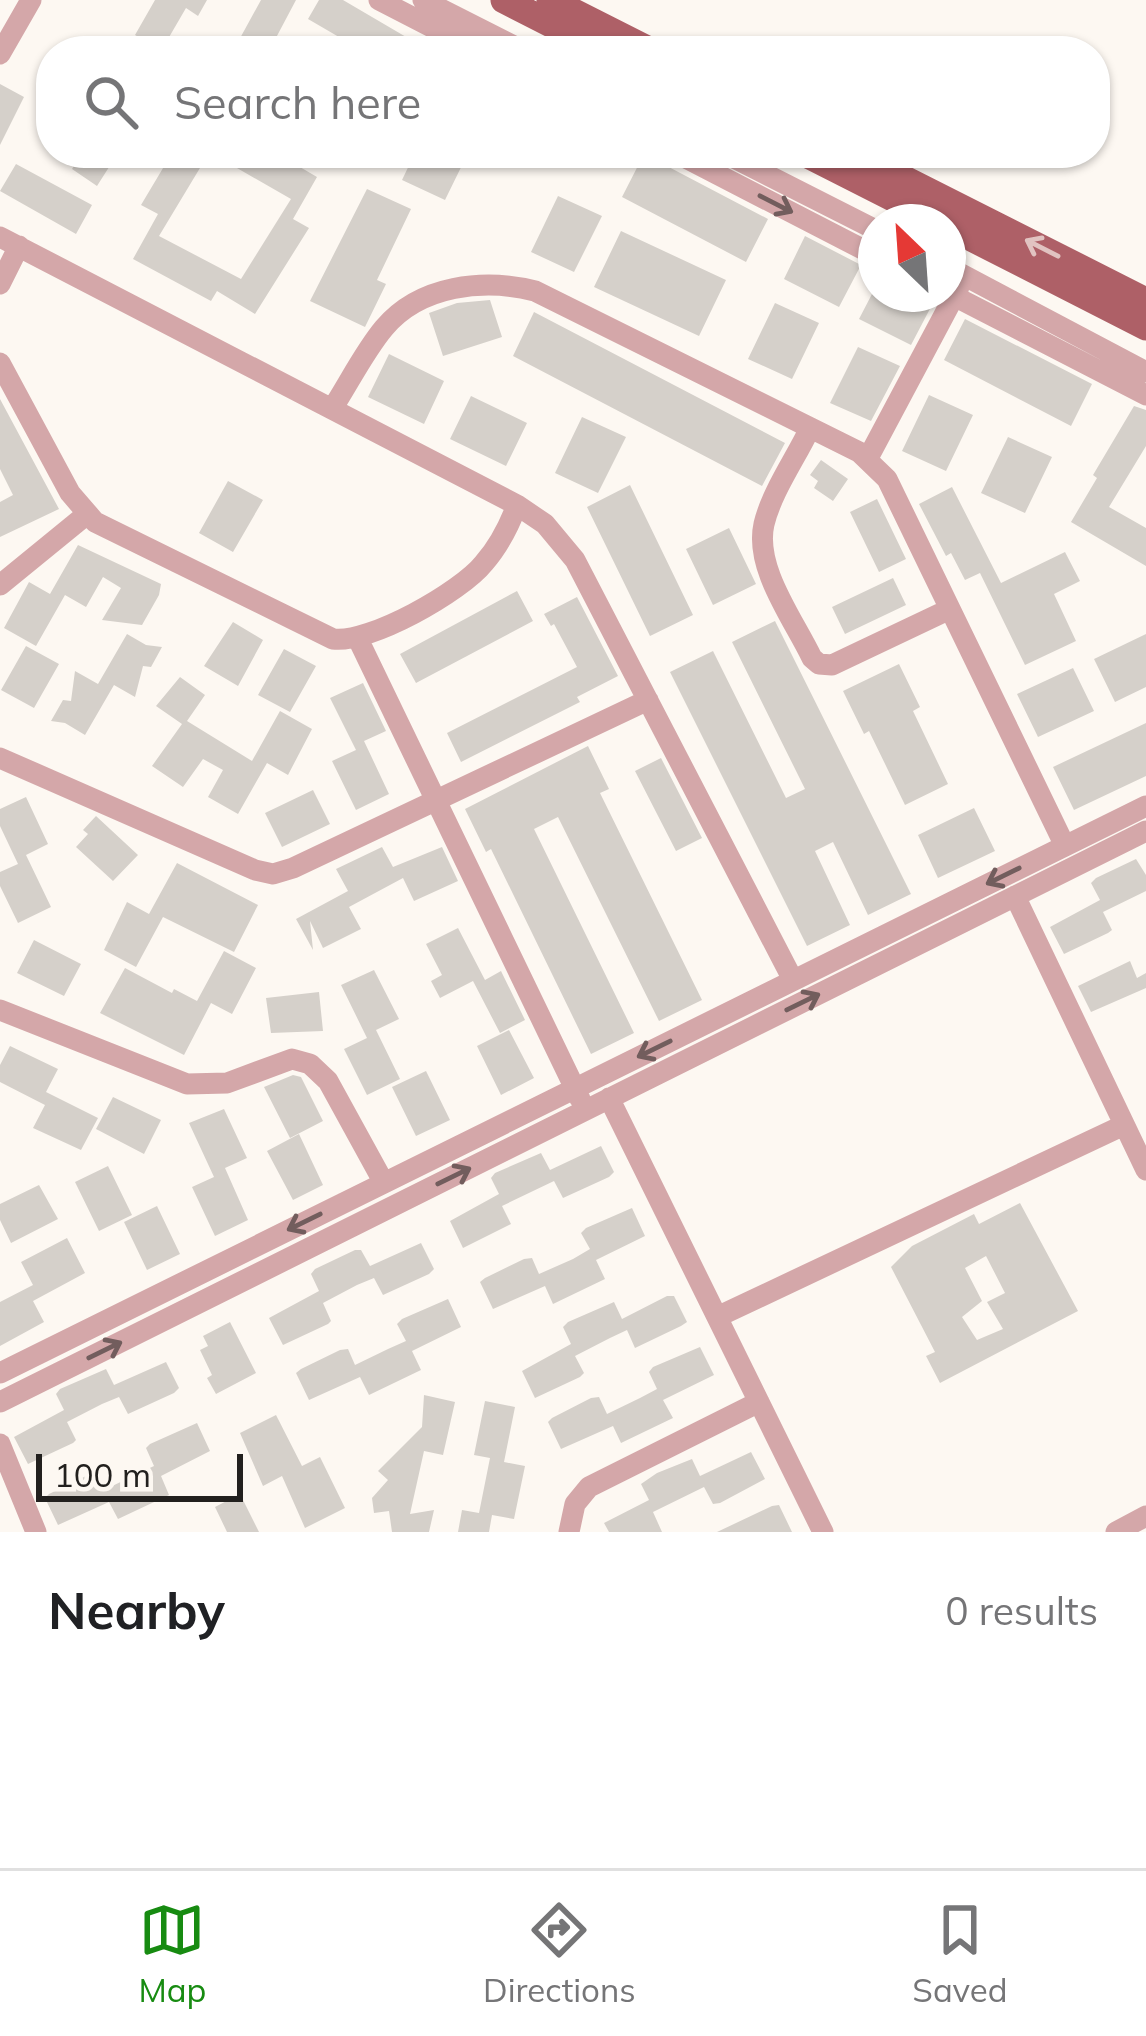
<!DOCTYPE html>
<style>
body{margin:0;font-family:Mulish,sans-serif;background:#f6f6f6;color:#202124}
.compass{position:absolute;left:858px;top:204px;width:108px;height:108px;border-radius:50%;background:#fff;box-shadow:0 3px 9px #0004;rotate:335deg}
.scale{position:absolute;left:36px;bottom:30px;width:207px;box-sizing:border-box;padding-left:12px;border:6px solid #22201e;border-top:0;font-size:33px;line-height:42px;white-space:nowrap;color:#22201e;-webkit-text-stroke:9px #fdf8f2;paint-order:stroke}
.list{margin:0;padding:0;list-style:none}
h2{display:flex;justify-content:space-between;align-items:center;height:156px;margin:0;padding:0 48px;font-size:51px}
h2 small{font-size:39px;font-weight:400;color:#757577}
.icon{flex:none;width:66px;height:66px;fill:none;stroke:currentColor;stroke-width:2;stroke-linecap:round;stroke-linejoin:round}
.map{position:relative;flex:none;width:1146px;height:1532px;overflow:hidden}
.search{position:absolute;background:#fff;box-shadow:0 3px 9px #0004;left:36px;right:36px;top:36px;height:132px;display:flex;align-items:center;gap:30px;box-sizing:border-box;padding:0 42px;border-radius:48px;color:#757577;font-size:45px}
.sheet{height:336px;background:#fff}
nav{display:flex;justify-content:space-around;align-items:center;box-sizing:border-box;height:168px;border-top:3px solid #e0e0e0;background:#fff;font-size:33px;color:#757577}
nav a{display:grid;justify-items:center;gap:6px}
nav .on{color:#178b11}
.map>svg:first-child{display:block}
.building{fill:#d5d0ca;fill-rule:evenodd}
.lines{fill:none;stroke-linecap:round;stroke-linejoin:round}
.minor{stroke:#d4a7a9;stroke-width:21}
.major{stroke:#ae6067;stroke-width:27}
.oneway{stroke:#725d5d}
.oneway2{stroke:#e1c3c1}
</style>
<div class="map">
<svg width="1146" height="1532" viewBox="0 0 1146 1532">
<rect width="100%" height="100%" fill="#fdf8f2"/>
<!-- building -->
<path class="building" d="M155 0H207L198 16 186 8 161 51H146L150 44 135 35Z
M261 0H296L269 51H233Z
M319 0H343L430 51H363L308 19Z
M0 84 24 97 0 145Z
M82 153H118L97 186 72 169Z
M172 153H209L159 236 241 279 291 199 211 153H276L317 177 293 219 309 228 255 314 217 291 211 301 133 259 158 214 141 205Z
M415 153H468L445 200 402 180Z
M644 154 768 219 746 262 622 197Z
M16 164 92 205 76 234 0 191Z
M367 189 411 209 377 280 386 284 365 327 310 301Z
M558 196 602 216 574 272 531 252Z
M621 231 726 280 699 336 594 287Z
M805 236 861 265 839 307 784 279Z
M872 294H916L933 303 911 345 859 319Z
M490 300 502 337 443 356 429 313 457 303Z
M775 303 819 323 792 379 748 359Z
M534 312 785 443 762 486 513 356Z
M965 319 1092 384 1071 426 944 360Z
M858 347 900 366 871 421 830 403Z
M389 354 444 381 424 424 368 397Z
M929 395 973 415 946 471 902 451Z
M471 396 527 423 506 466 450 439Z
M0 399 59 509 0 537V502L13 495 0 469Z
M1134 406 1146 410V446L1109 507 1146 528V566L1071 522 1097 478 1093 475Z
M582 417 626 437 598 493 555 473Z
M1008 437 1052 457 1025 513 981 493Z
M821 460 848 479 833 501 814 488 818 481 810 475Z
M228 481 263 500 233 552 199 533Z
M630 485 693 615 650 636 587 507Z
M952 487 1001 583 1065 552 1080 581 1054 594 1076 641 1025 665 980 573 965 580 951 553 946 556 919 504Z
M877 499 906 559 879 572 850 512Z
M729 528 756 584 713 605 686 549Z
M78 545 161 584 159 595 142 625 102 620 121 588 103 577 86 607 65 595 36 646 4 628 29 582 50 594Z
M893 578 906 605 845 634 832 607Z
M517 591 533 621 416 683 400 654Z
M577 597 618 676 577 697 580 702 461 762 447 733 577 667 554 624 551 626 544 614Z
M775 621 911 894 868 915 833 842 815 851 850 925 807 946 670 672 713 651 786 798 805 789 732 642Z
M233 622 263 640 238 686 204 666Z
M127 634 146 645 162 647 151 667 143 666 135 697 114 685 85 735 65 723 51 721 63 700 71 701 75 671 98 684Z
M1146 634V687L1115 702 1094 659Z
M26 646 59 664 34 708 1 690Z
M284 649 316 666 290 712 258 695Z
M899 664 920 707 913 711 948 784 905 805 869 731 864 734 843 691Z
M1073 668 1094 711 1038 737 1017 694Z
M180 677 205 695 187 721 252 761 280 711 312 729 288 775 267 763 238 814 208 797 223 770 203 759 183 787 152 766 182 724 156 706Z
M363 683 386 731 364 741 389 794 356 810 332 761 356 750 330 698Z
M1146 723V776L1074 810 1053 767Z
M588 746 609 789 600 793 702 1000 659 1021 558 817 534 829 634 1033 591 1054 491 849 486 852 465 809Z
M661 758 702 838 676 851 635 771Z
M313 790 330 824 282 847 265 813Z
M26 797 48 844 26 855 51 907 18 923 0 886V872L18 864 0 826V809Z
M974 808 995 851 938 878 918 835Z
M96 816 138 855 113 881 76 847 88 834 83 830Z
M382 847 393 867 442 847 458 881 414 901 403 878 349 907 361 929 323 948 310 921 313 950 296 919 348 891 336 869Z
M1136 859 1146 875V891L1103 912 1112 930 1108 933 1064 954 1050 927 1100 900 1091 883 1096 878Z
M177 863 258 905 234 952 163 917 136 967 104 950 127 902 149 914Z
M458 928 485 980 501 971 525 1020 500 1033 473 981 440 998 431 981 442 975 426 944Z
M34 940 81 964 64 996 17 973Z
M224 951 256 968 232 1014 211 1003 184 1055 100 1013 125 968 172 993 174 989 197 1001Z
M1130 961 1137 978 1146 973V988L1091 1012 1078 986Z
M374 970 399 1019 376 1030 400 1079 367 1095 344 1049 367 1038 341 985Z
M319 992 323 1031 271 1033 266 998Z
M509 1030 534 1078 501 1095 477 1046Z
M10 1046 58 1069 46 1092 98 1118 81 1150 33 1128 45 1105 0 1082V1065Z
M426 1071 450 1120 416 1136 392 1087Z
M293 1075 301 1077 323 1121 290 1138 264 1087Z
M113 1097 161 1120 144 1154 96 1129Z
M224 1109 247 1158 225 1168 248 1220 215 1236 192 1187 214 1177 189 1123Z
M299 1134 323 1185 293 1200 267 1151Z
M601 1146 614 1172 609 1177 563 1198 554 1181 502 1206 511 1224 463 1248 450 1221 499 1194 491 1178 495 1173 541 1153 550 1170Z
M108 1166 132 1215 99 1231 75 1182Z
M39 1185 58 1219 11 1243 0 1220V1204Z
M1020 1203 1078 1311 940 1383 926 1356 935 1352 891 1267 912 1246 974 1214 979 1224ZM986 1256 1005 1293 987 1302 1003 1329 977 1340 962 1317 982 1301 965 1268Z
M157 1206 180 1254 147 1270 124 1222Z
M632 1208 645 1236 596 1260 605 1279 553 1304 545 1286 493 1309 480 1282 485 1278 524 1259 532 1258 539 1274 573 1259 590 1249 581 1233 586 1228Z
M67 1238 85 1273 33 1301 44 1322 0 1346V1302L33 1285 21 1262Z
M421 1243 434 1269 429 1274 383 1295 374 1278 357 1285 323 1303 331 1321 328 1324 283 1345 269 1318 319 1291 311 1274 315 1269 355 1250H361L370 1266Z
M667 1296H674L687 1322 681 1326 635 1348 627 1330 610 1338 575 1356 584 1373 580 1377 535 1398 522 1371 571 1344 563 1327 568 1322 614 1302 622 1319Z
M448 1299 461 1327 412 1351 421 1370 369 1395 360 1377 309 1400 296 1373 301 1369 340 1350 348 1349 355 1365 388 1349 406 1341 397 1324 402 1319Z
M230 1322 256 1373 216 1394 207 1378 212 1375 200 1350 208 1346 203 1336Z
M700 1347 714 1375 663 1400 673 1418 621 1443 613 1426 561 1449 548 1422 552 1418 591 1398 599 1397 607 1414 640 1398 657 1389 649 1372 653 1367Z
M166 1362 179 1388 174 1393 128 1414 119 1397 102 1404 67 1422 76 1440 73 1443 28 1464 14 1437 64 1410 56 1394 60 1389 106 1369 114 1385Z
M424 1395 455 1402 443 1455 424 1451 410 1514 434 1510 429 1532H392L389 1511 374 1513 372 1498 388 1480 378 1471 422 1427Z
M485 1401 515 1407 504 1462 525 1466 514 1519 492 1515 489 1532H458L462 1510 479 1513 490 1458 474 1455Z
M276 1415 302 1466 320 1457 345 1508 305 1528 282 1476 263 1486 240 1433Z
M197 1423 210 1451 161 1476 169 1495 118 1519 109 1502 58 1525 45 1498 49 1494 88 1475 96 1474 104 1490 137 1474 154 1466 146 1448 150 1444Z
M751 1452 765 1479 720 1503 713 1504 704 1487 653 1512 662 1532H609L604 1523 649 1500 641 1484 657 1473 692 1459 700 1476Z
M240 1494 259 1532H227L215 1507Z
M779 1505 792 1532H717L772 1506Z"/>
<g class="lines">
<!-- minor -->
<path class="minor" d="M379 0 478 51
M423 0 524 51
M0 54 31 0
M676 153 876 256
M724 153 876 230
M0 237 517 505 545 524 575 560 793 980
M948 267 1146 372
M0 284 19 246
M948 293 1146 395
M0 363 70 493 95 522 333 639C369 644 461 592 484 563 499 546 509 526 517 505
M332 409C349 383 364 352 384 328 420 285 484 278 535 291L859 452 887 479 1065 846
M810 428C796 458 772 491 764 524 754 568 794 620 812 658L819 664 832 665 950 609
M868 458 959 287
M0 585 87 514
M358 639 580 1099
M0 758 255 870 273 874 293 868 648 700
M1015 896 1146 1170
M0 1010 187 1084 227 1083 292 1059 310 1064 328 1081 384 1183
M609 1098 823 1532
M717 1317 1124 1125
M0 1373 1146 806
M0 1402 1146 831
M0 1444 36 1532
M569 1532 575 1504 589 1487 759 1402
M1116 1532 1146 1516"/>
<!-- major -->
<path class="major" d="M504 0 604 51
M550 0 651 51
M804 153 940 222
M853 153 1146 301
M948 226 1146 327"/>
</g>
<!-- one-way arrows -->
<defs><path id="oneway-shaft" d="M-6 0H5M1.5-3L5.5 0L1.5 3" fill="none" stroke-width="1.6" stroke-linecap="round" stroke-linejoin="round" transform="scale(3)"/></defs>
<g class="oneway">
<use href="#oneway-shaft" transform="translate(776 204) rotate(27)"/>
<use href="#oneway-shaft" transform="translate(1003 876) rotate(154)"/>
<use href="#oneway-shaft" transform="translate(803 1002) rotate(-26)"/>
<use href="#oneway-shaft" transform="translate(654 1049) rotate(154)"/>
<use href="#oneway-shaft" transform="translate(454 1176) rotate(-26)"/>
<use href="#oneway-shaft" transform="translate(304 1222) rotate(154)"/>
<use href="#oneway-shaft" transform="translate(105 1350) rotate(-26)"/>
</g>
<use class="oneway2" href="#oneway-shaft" transform="translate(1042 248) rotate(-153)"/>
</svg>
<svg class="compass" viewBox="-18 -18 36 36"><path d="M0-13l5 13h-10z" fill="#e53935"/><path d="M0 13l5-13h-10z" fill="#757577"/></svg>
<div class="scale">100 m</div>
<div class="search"><svg class="icon" aria-label="search" viewBox="0 0 24 24"><circle cx="10" cy="10" r="6"/><path d="M15 15l6 6"/></svg>Search here</div>
</div>
<section class="sheet">
<h2>Nearby<small>0 results</small></h2>
<ul class="list">
</ul>
</section>
<nav>
<a class="on"><svg class="icon" aria-label="map" viewBox="0 0 24 24"><path d="M3 6l6-2 6 2 6-2v14l-6 2-6-2-6 2zM9 4v14M15 6v14"/></svg>Map</a>
<a><svg class="icon" aria-label="directions" viewBox="0 0 24 24"><path d="M12 3l9 9-9 9-9-9zM9 14v-3h6M13 9l2 2-2 2"/></svg>Directions</a>
<a><svg class="icon" aria-label="saved" viewBox="0 0 24 24"><path d="M7 4h10v16l-5-4-5 4z"/></svg>Saved</a>
</nav>
